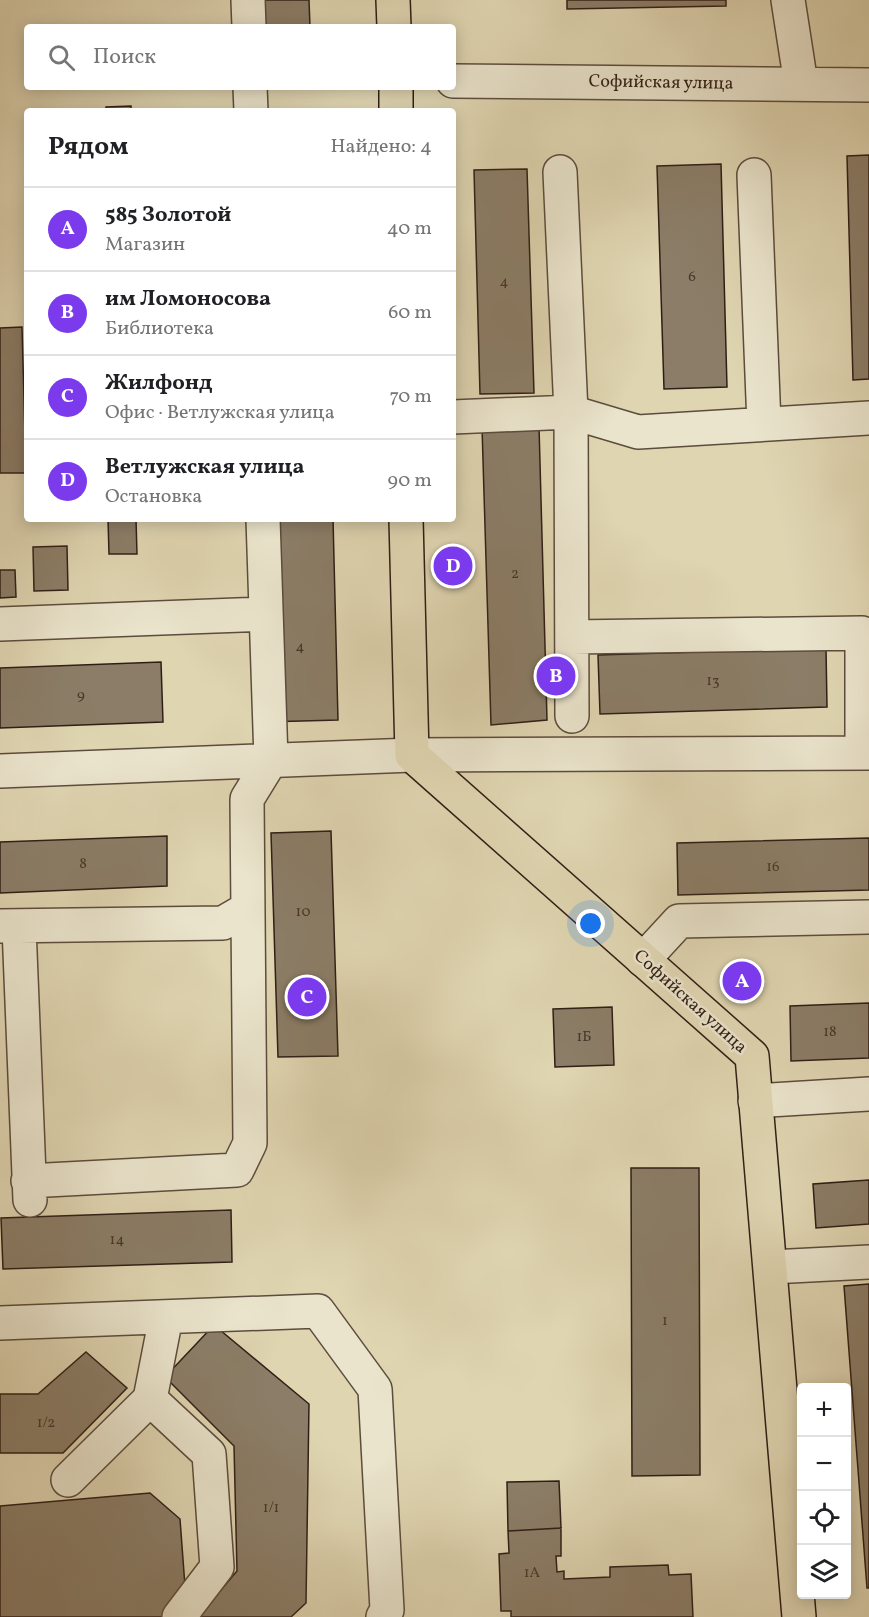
<!DOCTYPE html>
<html lang="ru">
<meta charset="utf-8">
<style>
body{margin:0;font-family:Vollkorn,serif;background:#f6f6f6;color:#202124}
.controls{position:absolute;right:18px;bottom:18px;display:grid;overflow:hidden;border-radius:6px;box-shadow:0 3px 15px #0003}
.controls button{width:54px;height:54px;display:grid;place-items:center;padding:0;border:0;border-bottom:2px solid #e0e0e0;background:#fff;color:#202124;font:30px sans-serif}
.you{position:absolute;left:591px;top:924px;width:21px;height:21px;margin:-15px;border:4px solid #fff;border-radius:50%;background:#1a73e8;box-shadow:0 0 0 9px #1a73e833}
.badge{display:grid;place-items:center;width:39px;height:39px;border-radius:50%;background:#7c3aed;color:#fff;font-size:20px;font-weight:700}
.pin{position:absolute;translate:-50% -50%;border:3px solid #fff;box-shadow:0 2px 6px #0006}
.list{margin:0;padding:0;list-style:none}
h2{display:flex;justify-content:space-between;align-items:center;height:78px;margin:0;padding:0 24px;font-size:26px}
h2 small{font-size:20px;font-weight:400;color:#757577}
.list li{display:grid;grid-template-columns:39px 1fr auto;gap:18px;align-items:center;box-sizing:border-box;height:84px;padding:0 24px;border-top:2px solid #e0e0e0}
.list b{display:block;font-size:22px;white-space:nowrap}
.list p{margin:0;font-size:20px;white-space:nowrap;color:#757577}
.list em{font-size:20px;font-style:normal;color:#757577}
.icon{flex:none;width:33px;height:33px;fill:none;stroke:currentColor;stroke-width:2;stroke-linecap:round;stroke-linejoin:round}
.map{position:relative;flex:none;width:869px;height:1617px;overflow:hidden}
.search{position:absolute;background:#fff;box-shadow:0 3px 15px #0003;left:24px;top:24px;width:432px;height:66px;display:flex;align-items:center;gap:15px;box-sizing:border-box;padding:0 21px;border-radius:6px;color:#757577;font-size:22px}
.panel{position:absolute;background:#fff;box-shadow:0 3px 15px #0003;left:24px;top:108px;width:432px;height:414px;border-radius:6px}
.map>svg:first-child{display:block}
.building{fill:#8b7d67;stroke:#301e16;stroke-width:1.5}
.lines{fill:none;stroke-linecap:round;stroke-linejoin:round}
.minor-casing{stroke:#5c4c3d;stroke-width:36}
.major-casing{stroke:#301e16;stroke-width:36}
.minor{stroke:#eae4cc;stroke-width:33}
.major{stroke:#dfd5b1;stroke-width:33}
.labels{text-anchor:middle;dominant-baseline:central;stroke-width:5;stroke-linejoin:round;paint-order:stroke}
.number-label{font-size:15px;fill:#47362a}
.street-label{font-size:18px;fill:#301e16;stroke:#eae4cc}
</style>
<div class="map">
<svg width="869" height="1617" viewBox="0 0 869 1617">
<rect width="100%" height="100%" fill="#dfd5b1"/>
<filter id="stains"><feTurbulence type="fractalNoise" baseFrequency=".00333" numOctaves="4"/><feColorMatrix values="0 0 0 0 .2 0 0 0 0 .09 0 0 0 0 .02 0 0 0 .5 -.17"/></filter>
<radialGradient id="worn" r=".72"><stop offset=".6" stop-color="#630" stop-opacity="0"/><stop offset="1" stop-color="#630" stop-opacity=".3"/></radialGradient>
<!-- building -->
<path class="building" d="M240 0H309L310 27H240Z
M567 0H726V6L567 9Z
M131 106V111H106V107Z
M869 155V379L853 380 847 156Z
M721 164 727 387 664 389 657 166Z
M527 169 534 393 480 394 474 170Z
M22 327 26 473H0V328Z
M539 426 547 720 491 725 482 427Z
M108 519H136L137 554H109Z
M259 519H333L338 720 265 722Z
M67 546 68 590 34 591 33 547Z
M0 570H15L16 597 0 598Z
M826 648 827 707 600 714 598 655Z
M161 662 163 722 0 728V668Z
M331 831 338 1056 278 1057 271 833Z
M167 836V886L0 893V842Z
M869 838V890L678 895 677 843Z
M869 1003V1058L791 1061 790 1006Z
M612 1007 614 1065 555 1067 553 1009Z
M631 1168H699L700 1475 632 1476Z
M869 1180V1224L816 1228 813 1184Z
M231 1210 232 1262 3 1269 1 1218Z
M869 1284V1588H867L844 1286Z
M214 1325 309 1404 306 1603 291 1617H198L237 1571 234 1446 165 1377Z
M86 1352 127 1388 63 1453H0V1394H38Z
M559 1481 561 1528 508 1531 507 1482Z
M150 1493 180 1519 187 1613 183 1617H0V1506Z
M561 1528V1556H556L557 1572 564 1571V1579L610 1577V1567L668 1565 669 1575 691 1574 693 1617H511V1611H501L499 1554 509 1553 508 1531Z"/>
<g class="lines">
<!-- minor casing -->
<g class="minor-casing">
<path id="minor" d="M248 0 249 27
M788 0 801 84
M453 81 869 85
M250 87 251 111
M560 172 571 412 572 716
M754 175 764 424
M453 417 571 412 638 432 869 418
M0 624 266 614
M572 637 862 633V753
M0 771 412 755 869 753
M0 926 223 923 247 909
M19 927 30 1200
M643 960 679 921 869 917
M755 1101 869 1094
M28 1181 237 1170 250 1143 247 799 271 760 263 519
M771 1267 869 1262
M166 1317 150 1399 209 1454 217 1567 179 1617
M0 1323 318 1311 375 1389 387 1610 383 1617
M68 1480 150 1399"/>
</g>
<!-- major casing -->
<g class="major-casing">
<path id="major" d="M393 0 394 27
M396 87V111
M406 519 412 755 752 1056 799 1617"/>
</g>
<!-- minor -->
<use href="#minor" class="minor"/>
<!-- major -->
<use href="#major" class="major"/>
</g>
<g class="labels">
<!-- number labels -->
<g class="number-label">
<text x="692" y="277">6</text>
<text x="504" y="282">4</text>
<text x="515" y="574">2</text>
<text x="300" y="647">4</text>
<text x="713" y="681">13</text>
<text x="81" y="695">9</text>
<text x="83" y="864">8</text>
<text x="773" y="867">16</text>
<text x="303" y="912">10</text>
<text x="830" y="1032">18</text>
<text x="584" y="1037">1Б</text>
<text x="117" y="1240">14</text>
<text x="665" y="1321">1</text>
<text x="46" y="1423">1/2</text>
<text x="271" y="1508">1/1</text>
<text x="532" y="1573">1А</text>
</g>
<!-- street labels -->
<g class="street-label">
<text transform="translate(661 83) rotate(1)">Софийская улица</text>
<text transform="translate(690 1002) rotate(42)">Софийская улица</text>
</g>
</g>
<rect width="100%" height="100%" filter="url(#stains)"/>
<rect width="100%" height="100%" fill="url(#worn)"/>
</svg>
<div class="controls">
<button>+</button>
<button>−</button>
<button><svg class="icon" aria-label="locate" viewBox="0 0 24 24"><circle cx="12" cy="12" r="6"/><path d="M12 2v4M12 18v4M2 12h4M18 12h4"/></svg></button>
<button><svg class="icon" aria-label="layers" viewBox="0 0 24 24"><path d="M12 4l9 5-9 5-9-5zM3 14l9 5 9-5"/></svg></button>
</div>
<div class="you"></div>
<div class="pin badge" style="left:742px;top:981px">A</div>
<div class="pin badge" style="left:556px;top:676px">B</div>
<div class="pin badge" style="left:307px;top:997px">C</div>
<div class="pin badge" style="left:453px;top:566px">D</div>
<div class="search"><svg class="icon" aria-label="search" viewBox="0 0 24 24"><circle cx="10" cy="10" r="6"/><path d="M15 15l6 6"/></svg>Поиск</div>
<section class="panel">
<h2>Рядом<small>Найдено: 4</small></h2>
<ul class="list">
<li><span class="badge">A</span><div><b>585 Золотой</b><p>Магазин</p></div><em>40 m</em></li>
<li><span class="badge">B</span><div><b>им Ломоносова</b><p>Библиотека</p></div><em>60 m</em></li>
<li><span class="badge">C</span><div><b>Жилфонд</b><p>Офис · Ветлужская улица</p></div><em>70 m</em></li>
<li><span class="badge">D</span><div><b>Ветлужская улица</b><p>Остановка</p></div><em>90 m</em></li>
</ul>
</section>
</div>
